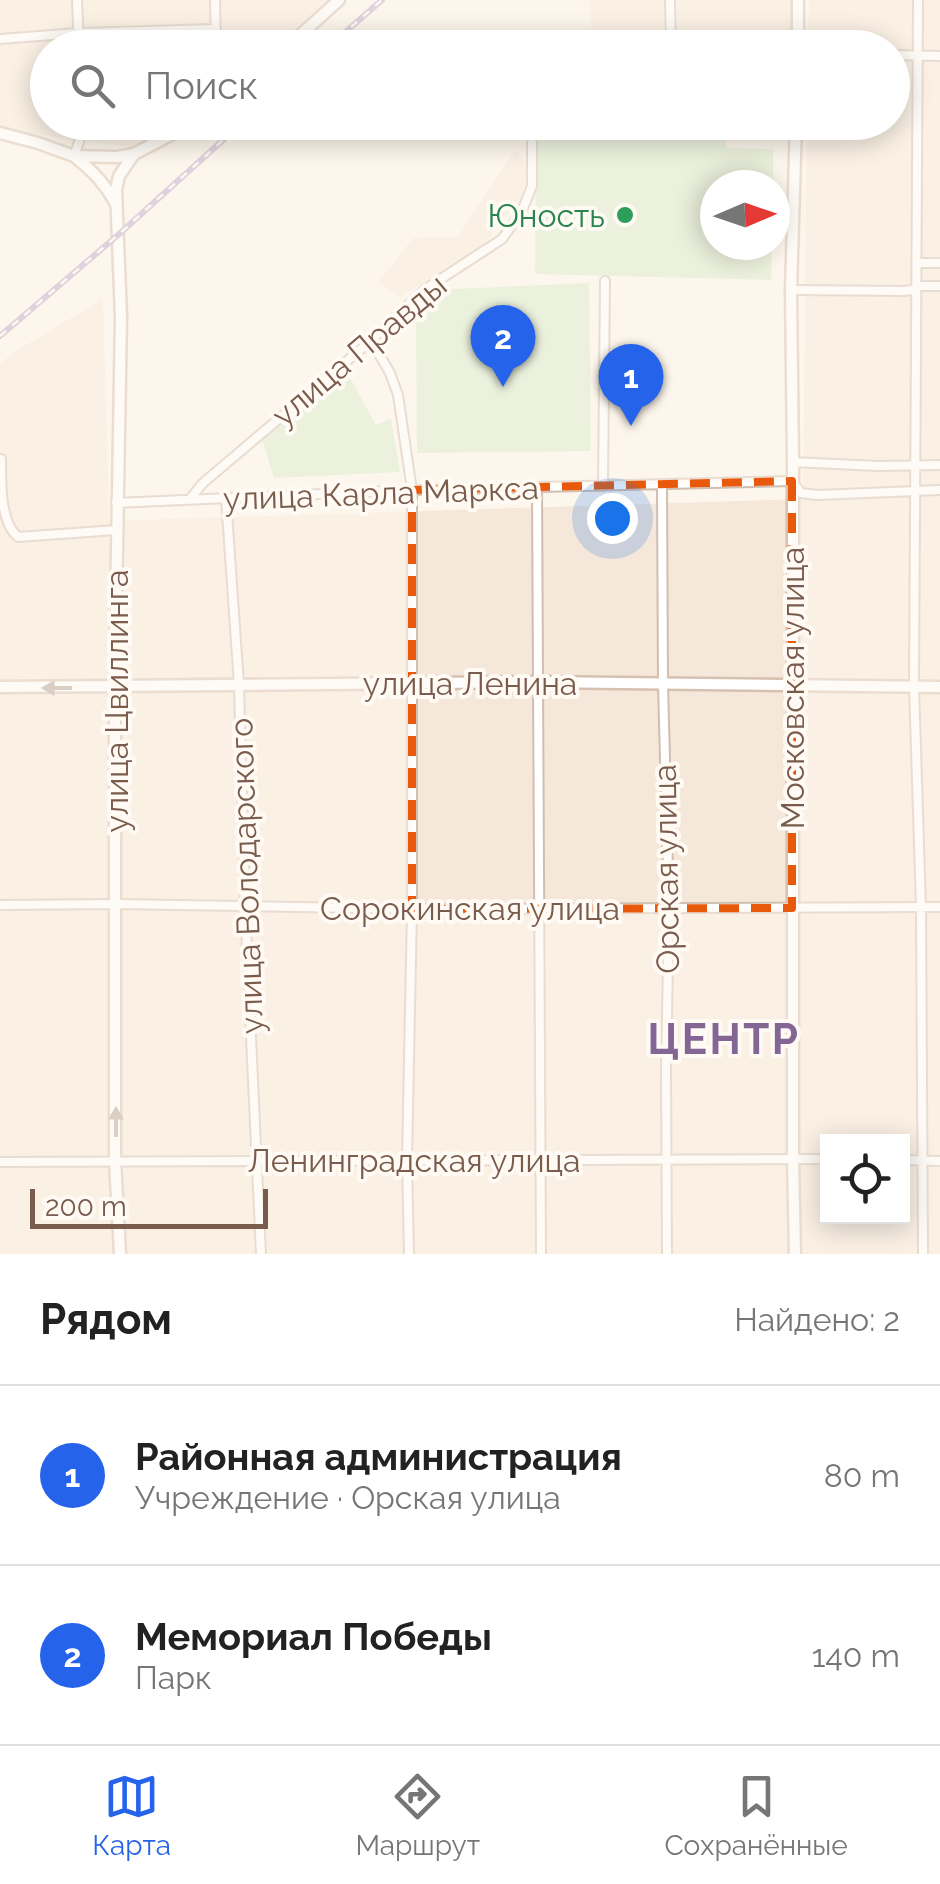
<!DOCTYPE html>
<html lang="ru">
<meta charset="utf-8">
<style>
body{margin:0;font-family:Raleway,sans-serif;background:#f2f2f2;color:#222}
.controls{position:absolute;right:30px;bottom:30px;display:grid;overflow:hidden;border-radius:0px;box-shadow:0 5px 25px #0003}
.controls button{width:90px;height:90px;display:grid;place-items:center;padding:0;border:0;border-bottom:2px solid #e0e0e0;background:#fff;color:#222;font:50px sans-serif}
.compass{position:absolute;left:700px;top:170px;width:90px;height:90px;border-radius:50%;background:#fff;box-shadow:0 5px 25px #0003;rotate:88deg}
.scale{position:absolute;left:30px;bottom:25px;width:238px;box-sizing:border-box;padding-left:10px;border:5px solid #7a5c4d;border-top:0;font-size:28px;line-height:35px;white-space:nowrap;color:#7a5c4d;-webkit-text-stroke:8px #fffaf3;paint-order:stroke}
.you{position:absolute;left:612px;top:518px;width:35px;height:35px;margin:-25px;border:8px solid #fff;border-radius:50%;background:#1a73e8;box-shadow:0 0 0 15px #1a73e833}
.badge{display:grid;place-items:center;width:65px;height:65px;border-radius:50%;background:#2563eb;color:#fff;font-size:32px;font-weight:700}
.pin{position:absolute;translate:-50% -82px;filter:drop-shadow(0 2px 5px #0008)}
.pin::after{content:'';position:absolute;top:52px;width:35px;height:30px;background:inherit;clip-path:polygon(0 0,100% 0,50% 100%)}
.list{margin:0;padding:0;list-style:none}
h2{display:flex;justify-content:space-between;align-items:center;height:130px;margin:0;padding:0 40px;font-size:42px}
h2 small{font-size:32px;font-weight:400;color:#767676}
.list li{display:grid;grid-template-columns:65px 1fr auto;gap:30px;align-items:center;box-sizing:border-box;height:180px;padding:0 40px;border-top:2px solid #e0e0e0}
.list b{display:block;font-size:38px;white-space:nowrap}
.list p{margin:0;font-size:32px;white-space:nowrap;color:#767676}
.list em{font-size:32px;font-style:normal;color:#767676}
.icon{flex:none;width:55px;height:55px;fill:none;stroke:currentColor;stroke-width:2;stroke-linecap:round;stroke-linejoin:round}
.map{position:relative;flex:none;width:940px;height:1254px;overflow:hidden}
.search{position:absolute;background:#fff;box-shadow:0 5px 25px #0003;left:30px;right:30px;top:30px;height:110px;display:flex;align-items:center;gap:25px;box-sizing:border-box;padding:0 35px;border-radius:55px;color:#767676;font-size:38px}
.sheet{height:490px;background:#fff}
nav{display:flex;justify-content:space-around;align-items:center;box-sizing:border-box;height:140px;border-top:2px solid #e0e0e0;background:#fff;font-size:28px;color:#767676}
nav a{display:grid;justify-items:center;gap:5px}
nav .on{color:#2563eb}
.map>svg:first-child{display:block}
.residential{fill:#f5e8da;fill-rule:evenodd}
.green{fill:#d8ecc9}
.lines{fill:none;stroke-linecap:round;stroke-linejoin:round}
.street-casing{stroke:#d1beb0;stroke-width:12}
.secondary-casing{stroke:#d6c0b0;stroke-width:15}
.street{stroke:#fff;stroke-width:8}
.secondary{stroke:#fff;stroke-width:10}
.rail-casing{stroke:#b9a8c9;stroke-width:6}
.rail{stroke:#fffaf3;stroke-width:2.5;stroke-dasharray:8;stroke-linecap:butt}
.oneway{fill:#af9d94}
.marked{fill:none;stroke:#e8590c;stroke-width:8;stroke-dasharray:20 12;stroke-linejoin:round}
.leisure-dot{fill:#2e9e5b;stroke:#fffaf3;stroke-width:4}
.labels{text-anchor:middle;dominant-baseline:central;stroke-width:8;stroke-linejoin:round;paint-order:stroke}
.leisure-label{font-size:32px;fill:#27864d;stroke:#fffaf3;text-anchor:end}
.street-label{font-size:32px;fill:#7a5c4d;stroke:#fffaf3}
.district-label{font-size:42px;font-weight:bold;letter-spacing:2.5px;fill:#846695;stroke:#fffaf3}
</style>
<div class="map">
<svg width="940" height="1254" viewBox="0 0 940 1254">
<rect width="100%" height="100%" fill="#fdf6ec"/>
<!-- residential -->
<path class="residential" d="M0 0H328L275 47 48 48V122L191 123 159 151 0 129Z
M590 0H664V47H590L592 34Z
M677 0H793L792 45 677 41Z
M809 0H940V1254H0V364L13 353 103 299 109 521 803 499 807 123 892 122V48L808 47ZM828 1142H902V1216H828Z
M530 123H584V136L536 139 527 131Z
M515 150 530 167 521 196 484 245 400 297 379 282 413 238 458 237Z"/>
<!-- green -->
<path class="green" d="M726 122V148L773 149V185H715V245H772L771 280 535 274 536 139 584 136V123Z
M589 283 591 451 417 453 416 323 426 319 431 290Z
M347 372 376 425 391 419 400 472 274 478 262 439Z"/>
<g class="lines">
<!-- street casing -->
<g class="street-casing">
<path id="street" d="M77 0 79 48
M215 0 216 48
M670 0 671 48
M918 0 914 686 921 907 923 1254
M0 39 78 33 216 29
M892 55 940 56
M74 156 79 142 80 122
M918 263H940
M791 290 904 291 912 290 918 286H940
M371 340 390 373 398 395 412 490V909L407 1160 409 1254
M1 459C1 483 0 522 18 537L116 530
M793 462 878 466 940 465
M662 484 663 684 669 909 666 1070 667 1254
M603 486 605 281
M537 487 541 1254
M226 498 239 685 245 907 261 1254
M190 499 203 483 367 344 424 290 502 239 522 211 532 186V143
M116 503 412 490 792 481 801 493 817 495 940 490
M0 905 117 904 412 909 940 907
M902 1160 940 1161
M0 1162 828 1159"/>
</g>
<!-- secondary casing -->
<g class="secondary-casing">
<path id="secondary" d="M286 48 339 0
M798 48V0
M0 133 38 143 74 156 117 157 134 154 195 122
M75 157C93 171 105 184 116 204
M0 687 539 682 940 687
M120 1254 115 1160V666L121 317 116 190 119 176 134 154
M795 1254 793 1158V462L791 290 796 122"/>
</g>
<!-- street -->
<use href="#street" class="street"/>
<!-- secondary -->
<use href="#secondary" class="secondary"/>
<!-- rail casing -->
<g class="rail-casing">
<path id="rail" d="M327 48 382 0
M0 336 118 235 243 122"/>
</g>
<!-- rail -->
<use href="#rail" class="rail"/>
</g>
<!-- one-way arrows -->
<defs><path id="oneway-solid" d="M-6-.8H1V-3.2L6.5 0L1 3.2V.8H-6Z" transform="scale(2.5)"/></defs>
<g class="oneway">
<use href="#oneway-solid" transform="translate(57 688) rotate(-180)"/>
<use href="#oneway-solid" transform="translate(116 1122) rotate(-90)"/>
</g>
<!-- marked area -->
<path d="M0 0H940V1254H0ZM792 481V908L412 909V490Z" fill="#fdf6ec" fill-opacity=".55" fill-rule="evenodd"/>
<path class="marked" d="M792 481V908L412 909V490Z"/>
<!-- markers -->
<circle class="leisure-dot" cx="625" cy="215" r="10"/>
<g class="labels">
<!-- leisure labels -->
<g class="leisure-label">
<text x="605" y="215">Юность</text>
</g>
<!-- street labels -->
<g class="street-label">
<text transform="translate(359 350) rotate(-40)">улица Правды</text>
<text transform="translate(381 493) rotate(-2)">улица Карла Маркса</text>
<text x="470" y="683">улица Ленина</text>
<text transform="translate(792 688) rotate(-90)">Московская улица</text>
<text transform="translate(116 701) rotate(-90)">улица Цвиллинга</text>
<text transform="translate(666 869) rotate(-91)">Орская улица</text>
<text transform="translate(246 876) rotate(-92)">улица Володарского</text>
<text x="470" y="908">Сорокинская улица</text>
<text x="414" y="1160">Ленинградская улица</text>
</g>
<!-- district labels -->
<g class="district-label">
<text x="724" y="1039">ЦЕНТР</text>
</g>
</g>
</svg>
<div class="controls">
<button><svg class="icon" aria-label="locate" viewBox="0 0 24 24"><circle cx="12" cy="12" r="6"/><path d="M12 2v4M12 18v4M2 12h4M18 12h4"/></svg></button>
</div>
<svg class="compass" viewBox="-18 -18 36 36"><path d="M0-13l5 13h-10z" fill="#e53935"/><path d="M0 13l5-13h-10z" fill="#767676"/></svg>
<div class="scale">200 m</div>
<div class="you"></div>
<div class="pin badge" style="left:631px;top:426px">1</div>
<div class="pin badge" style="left:503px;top:387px">2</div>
<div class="search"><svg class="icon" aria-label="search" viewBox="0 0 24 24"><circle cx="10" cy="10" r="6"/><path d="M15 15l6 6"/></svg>Поиск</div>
</div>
<section class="sheet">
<h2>Рядом<small>Найдено: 2</small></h2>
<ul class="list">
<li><span class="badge">1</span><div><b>Районная администрация</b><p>Учреждение · Орская улица</p></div><em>80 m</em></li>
<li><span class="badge">2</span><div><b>Мемориал Победы</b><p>Парк</p></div><em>140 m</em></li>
</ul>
</section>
<nav>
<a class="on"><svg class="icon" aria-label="map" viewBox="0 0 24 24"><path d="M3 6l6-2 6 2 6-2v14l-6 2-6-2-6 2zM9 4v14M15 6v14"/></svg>Карта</a>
<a><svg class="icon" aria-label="directions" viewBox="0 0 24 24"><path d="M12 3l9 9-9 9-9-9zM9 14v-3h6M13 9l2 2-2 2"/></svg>Маршрут</a>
<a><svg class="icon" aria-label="saved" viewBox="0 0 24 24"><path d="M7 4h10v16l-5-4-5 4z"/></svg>Сохранённые</a>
</nav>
